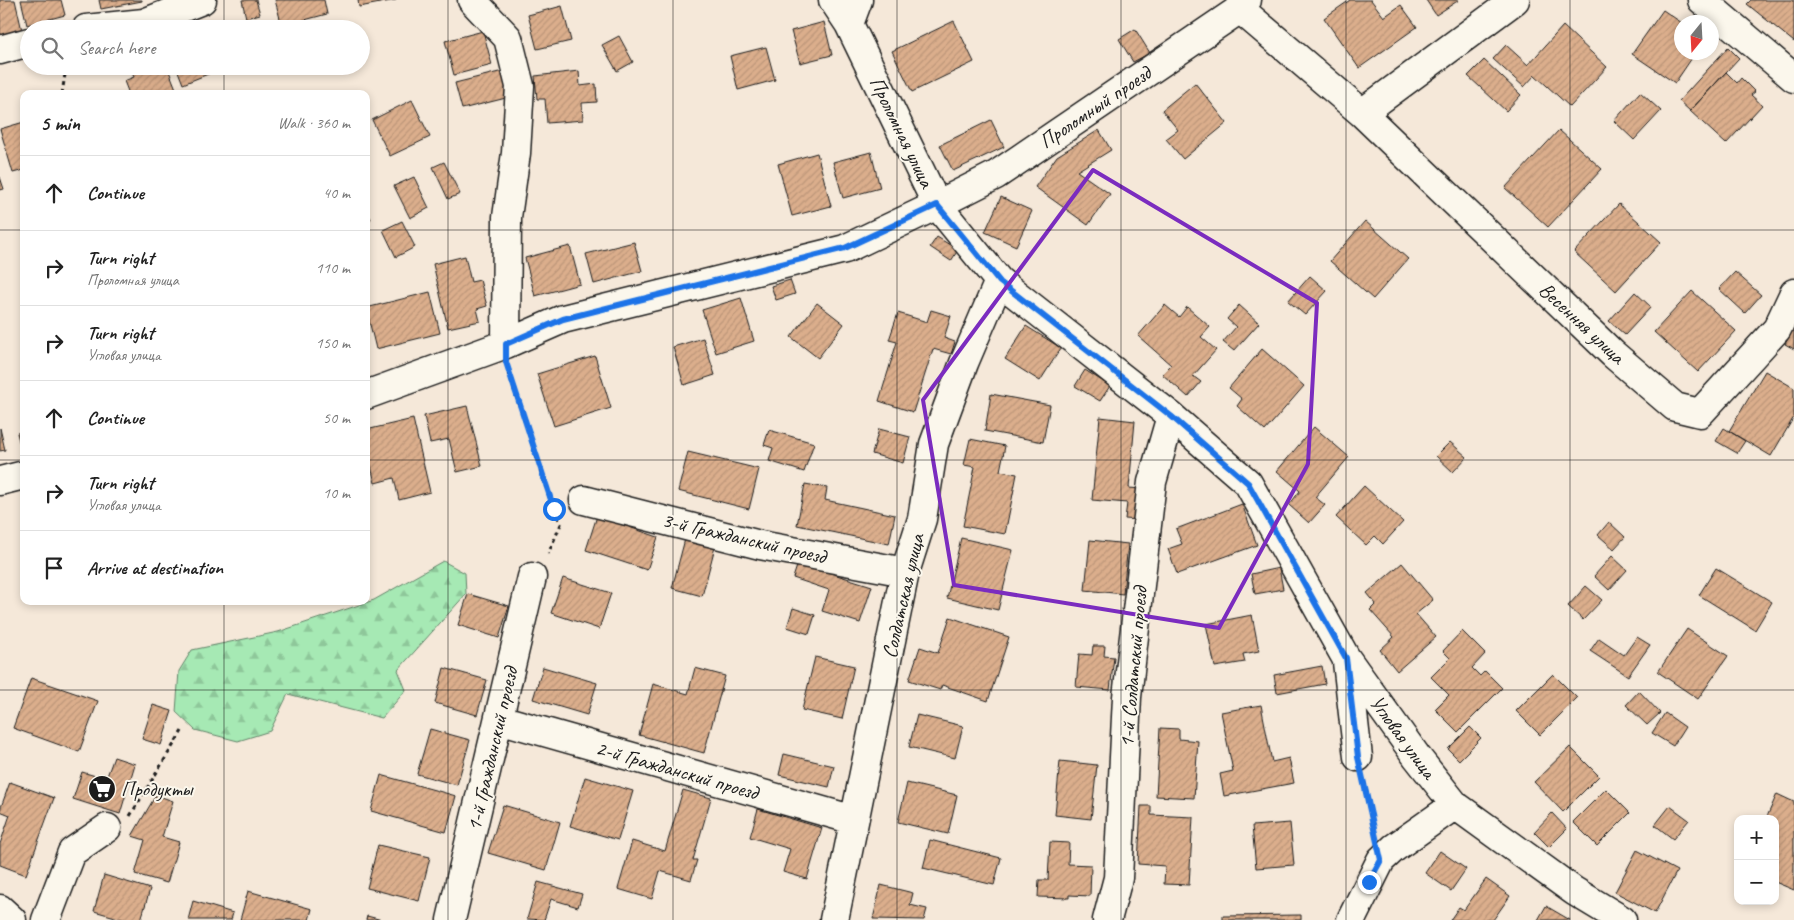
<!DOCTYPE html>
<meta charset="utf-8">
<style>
body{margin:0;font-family:Caveat,sans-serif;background:#f2f2f2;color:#222}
.controls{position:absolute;right:15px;bottom:15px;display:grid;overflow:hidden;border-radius:10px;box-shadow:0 2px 8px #0003}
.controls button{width:45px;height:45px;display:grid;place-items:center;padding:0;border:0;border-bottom:1px solid #e0e0e0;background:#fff;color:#222;font:25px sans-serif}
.compass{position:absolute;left:1674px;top:15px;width:45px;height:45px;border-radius:50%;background:#fff;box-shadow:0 2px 8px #0003;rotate:198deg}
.stop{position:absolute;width:15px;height:15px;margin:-11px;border:4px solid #1a73e8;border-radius:50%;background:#fff}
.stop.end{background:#1a73e8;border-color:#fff;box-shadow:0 1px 5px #0008}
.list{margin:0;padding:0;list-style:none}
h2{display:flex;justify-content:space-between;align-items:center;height:65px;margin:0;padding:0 20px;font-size:21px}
h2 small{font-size:16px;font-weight:400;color:#767676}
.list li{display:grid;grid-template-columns:32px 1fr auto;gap:15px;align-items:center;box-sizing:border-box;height:75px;padding:0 20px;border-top:1px solid #e0e0e0}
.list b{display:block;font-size:19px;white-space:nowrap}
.list p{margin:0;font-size:16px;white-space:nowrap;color:#767676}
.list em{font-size:16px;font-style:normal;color:#767676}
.icon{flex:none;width:28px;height:28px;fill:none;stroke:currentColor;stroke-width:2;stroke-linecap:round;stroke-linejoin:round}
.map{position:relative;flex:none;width:1794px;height:920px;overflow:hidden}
.search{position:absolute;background:#fff;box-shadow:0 2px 8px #0003;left:20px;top:20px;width:350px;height:55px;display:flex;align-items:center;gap:12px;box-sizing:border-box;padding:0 18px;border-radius:28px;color:#767676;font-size:19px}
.panel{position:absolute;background:#fff;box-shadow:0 2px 8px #0003;left:20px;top:90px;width:350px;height:515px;border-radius:10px}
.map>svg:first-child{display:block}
.forest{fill:url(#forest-firs);stroke:#618268}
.building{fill:url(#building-hatch);stroke:#1c1c1c}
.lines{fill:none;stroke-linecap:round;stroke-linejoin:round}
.minor-casing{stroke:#1c1c1c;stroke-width:31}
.path{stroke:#1c1c1c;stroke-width:3;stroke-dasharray:4 4;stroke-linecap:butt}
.minor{stroke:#fbf7ec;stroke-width:28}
.route{stroke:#1a73e8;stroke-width:6}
.marked{fill:none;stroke:#7b2cbf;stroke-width:4;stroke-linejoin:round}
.grid{fill:none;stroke:#1c1c1c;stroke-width:1;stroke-opacity:0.55}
.labels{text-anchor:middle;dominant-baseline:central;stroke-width:4;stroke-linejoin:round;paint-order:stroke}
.street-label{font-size:21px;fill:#1c1c1c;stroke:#fbf7ec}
.poi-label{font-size:21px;fill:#1c1c1c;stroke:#fbf7ec;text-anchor:start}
</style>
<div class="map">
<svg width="1794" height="920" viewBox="0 0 1794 920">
<defs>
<pattern id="forest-firs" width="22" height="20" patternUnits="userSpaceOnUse" patternTransform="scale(1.25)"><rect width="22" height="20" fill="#a6e9b4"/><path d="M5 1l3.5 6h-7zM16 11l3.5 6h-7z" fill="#8ec79a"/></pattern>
<pattern id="building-hatch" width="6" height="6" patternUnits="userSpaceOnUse" patternTransform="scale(1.25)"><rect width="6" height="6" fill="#dbae8c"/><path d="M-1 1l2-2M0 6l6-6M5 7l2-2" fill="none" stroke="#bb9578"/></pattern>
</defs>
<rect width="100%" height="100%" fill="#f5e8d9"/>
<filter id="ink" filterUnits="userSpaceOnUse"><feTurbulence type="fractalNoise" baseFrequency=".02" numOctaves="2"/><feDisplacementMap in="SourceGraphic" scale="10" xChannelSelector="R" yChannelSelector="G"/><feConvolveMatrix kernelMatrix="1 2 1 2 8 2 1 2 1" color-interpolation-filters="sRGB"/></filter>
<g filter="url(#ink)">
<!-- forest -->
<path class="forest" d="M443 561 465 573 466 594 398 670 406 690 382 718 288 694 270 731 238 741 195 730 176 712 179 671 192 650 278 632 374 600Z"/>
<!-- building -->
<path class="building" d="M0 0H15L23 35 0 40Z
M21 0H61L65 15 27 25Z
M99 0H142V1L101 9Z
M242 0H256L260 14 246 18Z
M275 0H324L327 14 282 26Z
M358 0H396L359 7Z
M1350 0H1371L1384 17 1401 5 1417 27 1359 68 1324 18Z
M1426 0H1459L1436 15Z
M1751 0H1794V42L1747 4Z
M562 6 571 41 537 49 528 15Z
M1663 10 1682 23V52H1696L1675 83 1632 54Z
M253 21 255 29H225Z
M954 21 974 62 912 92 892 51Z
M824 22 832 55 800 63 791 31Z
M1563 26 1607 67 1570 107 1535 75 1524 87 1493 59 1506 45 1528 65Z
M1135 29 1150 53 1133 62 1119 39Z
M483 31 492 65 454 75 445 41Z
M619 36 633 62 617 71 602 45Z
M766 47 775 80 738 90 730 56Z
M1728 47 1739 58 1690 111 1679 101Z
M1484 60 1521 95 1506 111 1468 76Z
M129 66H167L178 94H129L124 81 134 77Z
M176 66H210L213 72 183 84Z
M503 71 510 97 462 109 455 83Z
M579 71 580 86 596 84 597 102 582 103 583 120 547 123 545 99H537L535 76Z
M1726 72 1737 83 1741 78 1755 92 1751 95 1762 105 1726 144 1690 111Z
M1195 83 1227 123 1183 159 1166 139 1178 130 1162 110Z
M1640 92 1661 111 1634 140 1614 121Z
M412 100 430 137 390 156 372 120Z
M991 120 1004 147 953 171 940 145Z
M24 122V170L13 173 0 129Z
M1099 130 1111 150 1077 171 1110 194 1088 225 1035 187 1057 156Z
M1559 130 1602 169 1548 227 1505 188Z
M871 152 880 188 843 198 833 162Z
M817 153 831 206 792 216 778 164Z
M444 162 460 194 448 199 433 167Z
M0 177 4 189 0 190Z
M414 177 429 208 410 218 394 186Z
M1001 197 1032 211 1016 246 985 232Z
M1619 204 1661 242 1616 291 1574 252Z
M366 210 371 219 366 221Z
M402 221 415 247 396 257 383 230Z
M1365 221 1408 259 1373 299 1330 261Z
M937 237 958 250 951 261 930 247Z
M634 242 642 271 594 284 586 254Z
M570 246 580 284 535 296 525 258Z
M465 256 471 282 480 280 487 306 477 309 480 321 448 328 433 264Z
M1735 272 1761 295 1745 313 1719 289Z
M1310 276 1327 291 1305 315 1288 301Z
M790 280 795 294 776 300 771 286Z
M1692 291 1736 331 1698 372 1654 332Z
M430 292 440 333 376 349 366 308Z
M1635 292 1651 307 1625 335 1609 321Z
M741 298 754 341 716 353 702 310Z
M817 303 844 324 818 358 791 337Z
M1165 305 1179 317 1187 307 1210 327 1201 337 1216 350 1193 376 1201 382 1188 397 1162 374 1171 365 1138 336Z
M1239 305 1259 323 1234 351 1223 342 1236 327 1227 319Z
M931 310 951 316 944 338 955 342 951 354 933 349 913 412 879 401 897 342 889 340 898 313 927 322Z
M1026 326 1061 348 1040 381 1005 359Z
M1794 328V349L1785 344Z
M703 338 715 375 684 385 673 347Z
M1262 349 1304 386 1265 431 1237 406 1242 399 1229 388Z
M595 356 611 408 554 426 537 374Z
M1085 370 1110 386 1100 401 1075 386Z
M1765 371 1794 388V417L1771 456 1729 431Z
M991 394 1050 405 1043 442 985 431Z
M467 406 482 466 457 472 449 439 430 443 424 416Z
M1100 417 1135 421 1129 488 1141 489 1138 520 1125 519 1127 503 1092 500Z
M413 419 430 492 399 500 394 478 375 483 366 445V430Z
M1314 427 1349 457 1315 497 1325 505 1309 523 1289 505 1300 491 1277 471Z
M0 428 5 450 0 451Z
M1724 428 1745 441 1737 453 1716 441Z
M879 429 910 437 903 463 872 454Z
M769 430 814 443 804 472 769 461 773 448 764 445Z
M24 432V456H23L17 433Z
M970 439 1005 446 1000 471 1017 474 1005 534 963 526 975 467 964 465Z
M1450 442 1467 457 1453 472 1436 456Z
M688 452 759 469 749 509 678 491Z
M805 484 827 488 825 500 895 515 889 544 797 525Z
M1364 486 1403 522 1383 544 1375 536 1366 545 1336 517Z
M1242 504 1257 545 1177 574 1168 549 1182 544 1176 529Z
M597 516 658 537 647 570 586 550Z
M1609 522 1625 537 1614 549 1598 535Z
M961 538 1013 550 998 610 947 598Z
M685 539 715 547 702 596 672 588Z
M1090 540 1128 544 1123 594 1085 590Z
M1612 556 1627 570 1609 590 1594 576Z
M798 563 872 586 860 623 822 611 829 590 793 578Z
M1402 563 1433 600 1416 614 1436 637 1397 671 1380 650 1394 637 1370 610 1376 604 1367 593Z
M1279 568 1283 589 1255 594 1251 574Z
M1716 568 1772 602 1755 630 1699 595Z
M563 578 611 593 599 629 551 613Z
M1586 586 1602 600 1583 620 1568 606Z
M468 594 509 606 499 638 458 625Z
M793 608 815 615 809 634 787 627Z
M1252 615 1259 651 1243 654 1245 662 1215 667 1206 624Z
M950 617 1009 637 988 701 942 685 940 690 909 680 920 647 938 653Z
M1687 629 1728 656 1698 699 1658 672Z
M1462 631 1485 654 1472 668 1480 676 1485 671 1502 688 1458 732 1435 709 1449 695 1431 677 1450 658 1443 651Z
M1637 637 1650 645 1628 676 1590 651 1599 638 1624 655Z
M1093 646H1105L1104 656 1114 657 1110 690 1076 687 1079 654 1092 655Z
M815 657 854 666 842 719 802 710Z
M1322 666 1325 684 1277 693 1274 675Z
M543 667 597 683 587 715 533 699Z
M444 668 487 680 477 715 435 703Z
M695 668 725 676 704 753 639 735 653 684 688 694Z
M1553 674 1577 698 1540 735 1516 711Z
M31 678 98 701 79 752 13 728Z
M1639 691 1660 713 1647 725 1626 705Z
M153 705 172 711 161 745 142 739Z
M1261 705 1272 762 1289 758 1294 783 1224 796 1220 774 1233 771 1221 712Z
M1665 713 1685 727 1673 746 1652 733Z
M917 715 963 726 955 758 909 747Z
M1470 727 1481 738 1459 760 1448 749Z
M1160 728 1179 729V739L1198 741 1194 798 1156 796Z
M430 729 470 740 457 785 417 774Z
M1570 747 1599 776 1563 812 1534 782Z
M784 754 834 766 829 787 779 775Z
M114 757 135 764 120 814 73 799 82 772 106 779Z
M1060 761 1097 765 1091 819 1055 815Z
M381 775 456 796 446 832 371 811Z
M585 777 633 791 618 840 570 826Z
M10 782 54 798 26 875 0 865V844L10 815 0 811V810Z
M907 783 957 795 948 834 898 822Z
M1606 789 1630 813 1597 846 1573 822Z
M683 790 711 798 693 860H697L691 880 660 871 652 899 618 889 632 841 665 851Z
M1777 794 1794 802V890L1775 882V819H1766Z
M156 795 173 801 162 837 179 842 167 883 135 874 145 840 132 836Z
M503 805 560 822 546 870 488 853Z
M1141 806H1151V815L1193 817 1189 885 1164 884 1165 866 1138 864Z
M1670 806 1689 820 1673 839 1655 825Z
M758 809 822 828 807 879 783 872 790 849 750 837Z
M1552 813 1567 829 1549 847 1534 832Z
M1290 823 1294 865 1256 868 1252 826Z
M930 840 1001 858 994 885 923 868Z
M1050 842 1069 843 1068 864 1091 865 1090 896 1069 895V898L1038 897 1039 880H1048Z
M378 845 430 857 419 901 367 888Z
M1637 850 1677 871 1655 913 1615 892Z
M1440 851 1466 869 1451 891 1425 873Z
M104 875 150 889 141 920H126L94 911Z
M1486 879 1510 896 1493 920H1450L1459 907 1464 910Z
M538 882 582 894 578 907 551 899 544 920 527 919Z
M881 885 913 893 910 905 927 909 924 920 873 919Z
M248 891 312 909 309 920H240Z
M193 901 233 913 231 920H188Z
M1546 906 1570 920H1538Z
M1301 915V920H1223V916Z
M367 916 382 920H366Z"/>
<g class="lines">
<!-- minor casing -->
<g class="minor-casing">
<path id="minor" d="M472 0 508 38 520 86 516 153 507 217 506 344
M833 0 849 24
M858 0 849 24 937 205 999 281 1171 416 1248 483 1346 658 1417 757 1455 805 1574 891 1622 920
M1702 0 1794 78
M1240 9 1362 113 1613 354 1675 407 1700 413 1777 329 1794 293
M86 29 144 23 202 0
M0 50 29 42
M1362 113 1515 0
M366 395 506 344 563 319 845 249 937 205 996 175 1240 9 1247 0
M0 481 24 475
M584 500 760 545 905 572
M1347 662 1358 757
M499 719 854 820
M0 909 12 920
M46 920 72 852 107 828
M451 920 532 577
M834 920 905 572 922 519 934 444 964 363 999 281
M1107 920 1118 878 1127 697 1152 482 1171 416
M1351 920 1381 860 1394 848 1455 805"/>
</g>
<!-- path -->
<path class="path" d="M62 94 65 74 68 66
M509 372 554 509 561 524 548 554
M1364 782 1374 830
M130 816 182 731"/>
<!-- minor -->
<use href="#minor" class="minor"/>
</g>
</g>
<g class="lines" filter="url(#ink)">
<!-- route -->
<path class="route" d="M554 509 506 362V344L563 319 845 248 937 205 1000 282 1171 416 1248 483 1346 658 1358 757 1381 860 1369 882"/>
</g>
<!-- marked area -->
<path class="marked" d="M1093 170 1317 303 1308 464 1219 628 954 585 923 400Z"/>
<!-- grid -->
<path class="grid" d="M224 0V29M448 0V920M673 0V920M897 0V920M1121 0V920M1346 0V920M1570 0V920M224 66V94M0 230H24M366 230H1794M0 460H24M366 460H1794M224 601V920M0 690H1794"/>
<!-- icons -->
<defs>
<g id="supermarket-disc" transform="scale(1.4375)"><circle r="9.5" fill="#1c1c1c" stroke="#fbf7ec"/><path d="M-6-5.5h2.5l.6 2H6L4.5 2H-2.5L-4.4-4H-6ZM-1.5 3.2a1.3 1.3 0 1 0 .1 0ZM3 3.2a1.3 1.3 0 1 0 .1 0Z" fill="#fff"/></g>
</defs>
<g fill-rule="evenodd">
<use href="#supermarket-disc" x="102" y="789"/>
</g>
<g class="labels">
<!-- street labels -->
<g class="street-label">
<text transform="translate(1095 107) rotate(-34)">Проломный проезд</text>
<text transform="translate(902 132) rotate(64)">Проломная улица</text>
<text transform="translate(1582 323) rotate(43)">Весенняя улица</text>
<text transform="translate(744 538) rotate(13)">3-й Гражданский проезд</text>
<text transform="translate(903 596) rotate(-77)">Солдатская улица</text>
<text transform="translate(1133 667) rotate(-85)">1-й Солдатский проезд</text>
<text transform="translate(1403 737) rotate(54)">Угловая улица</text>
<text transform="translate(492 749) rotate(-77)">1-й Гражданский проезд</text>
<text transform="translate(677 770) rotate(16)">2-й Гражданский проезд</text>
</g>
<!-- poi labels -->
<g class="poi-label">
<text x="121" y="789">Продукты</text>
</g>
</g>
</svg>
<div class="controls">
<button>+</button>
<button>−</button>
</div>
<svg class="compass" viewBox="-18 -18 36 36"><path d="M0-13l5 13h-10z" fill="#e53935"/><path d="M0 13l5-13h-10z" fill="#767676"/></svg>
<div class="stop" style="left:554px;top:509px"></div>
<div class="stop end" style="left:1369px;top:882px"></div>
<div class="search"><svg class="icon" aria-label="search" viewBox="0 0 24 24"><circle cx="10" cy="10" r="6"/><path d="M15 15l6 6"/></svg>Search here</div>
<section class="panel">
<h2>5 min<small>Walk · 360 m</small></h2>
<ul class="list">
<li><svg class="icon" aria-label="ahead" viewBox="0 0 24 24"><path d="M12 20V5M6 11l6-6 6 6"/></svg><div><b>Continue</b></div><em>40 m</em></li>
<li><svg class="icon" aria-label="right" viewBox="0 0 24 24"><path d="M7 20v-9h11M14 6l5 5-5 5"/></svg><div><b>Turn right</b><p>Проломная улица</p></div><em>110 m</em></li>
<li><svg class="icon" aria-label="right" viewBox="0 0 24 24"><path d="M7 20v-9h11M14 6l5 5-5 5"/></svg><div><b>Turn right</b><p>Угловая улица</p></div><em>150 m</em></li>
<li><svg class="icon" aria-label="ahead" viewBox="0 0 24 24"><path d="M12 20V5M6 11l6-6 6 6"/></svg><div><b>Continue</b></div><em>50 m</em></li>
<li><svg class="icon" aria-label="right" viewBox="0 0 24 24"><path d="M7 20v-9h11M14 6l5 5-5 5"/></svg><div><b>Turn right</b><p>Угловая улица</p></div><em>10 m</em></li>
<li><svg class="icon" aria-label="arrive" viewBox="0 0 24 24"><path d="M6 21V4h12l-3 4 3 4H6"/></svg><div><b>Arrive at destination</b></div></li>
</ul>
</section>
</div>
